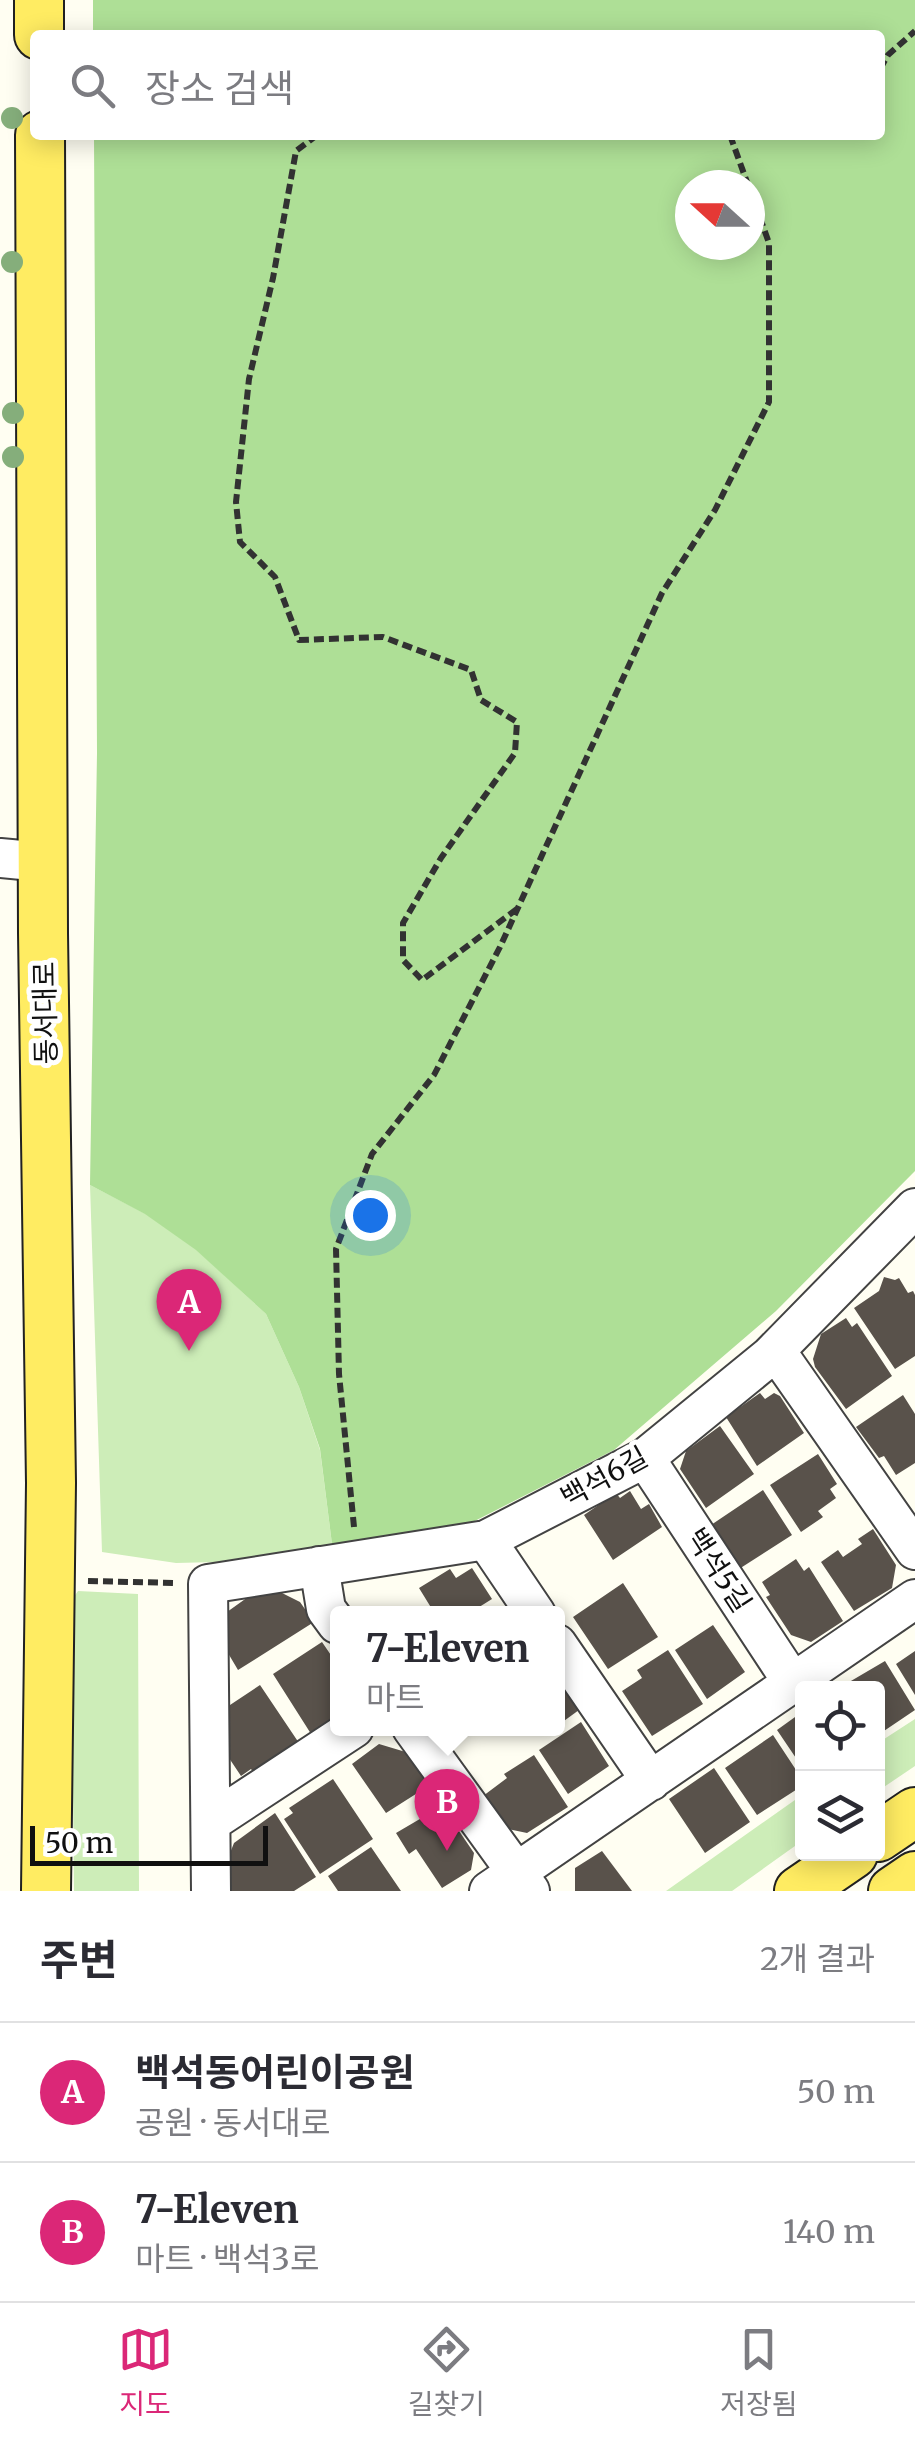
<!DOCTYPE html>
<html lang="ko">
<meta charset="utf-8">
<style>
body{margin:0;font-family:Merriweather,"Noto Sans KR",serif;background:#f7f7f7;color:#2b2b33}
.controls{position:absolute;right:30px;bottom:30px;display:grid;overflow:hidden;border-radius:10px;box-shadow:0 5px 25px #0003}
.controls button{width:90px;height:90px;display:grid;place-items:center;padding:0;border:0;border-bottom:2px solid #e1e1e2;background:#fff;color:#2b2b33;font:50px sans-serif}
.compass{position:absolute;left:675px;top:170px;width:90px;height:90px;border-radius:50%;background:#fff;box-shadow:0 5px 25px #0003;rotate:291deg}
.scale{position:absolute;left:30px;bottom:25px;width:238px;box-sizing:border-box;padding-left:10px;border:5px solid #101010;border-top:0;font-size:28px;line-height:35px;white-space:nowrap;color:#101010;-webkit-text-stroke:8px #fff;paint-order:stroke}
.you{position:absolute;left:370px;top:1215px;width:35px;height:35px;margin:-25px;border:8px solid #fff;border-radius:50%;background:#1a73e8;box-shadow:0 0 0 15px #1a73e833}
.badge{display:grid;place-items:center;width:65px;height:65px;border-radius:50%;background:#db2777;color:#fff;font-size:32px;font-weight:700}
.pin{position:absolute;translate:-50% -82px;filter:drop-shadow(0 2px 5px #0008)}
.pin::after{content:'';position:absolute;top:52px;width:35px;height:30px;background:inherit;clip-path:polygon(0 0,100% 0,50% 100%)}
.popup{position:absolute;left:330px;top:1606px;width:235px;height:130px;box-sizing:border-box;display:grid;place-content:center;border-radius:10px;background:#fff;filter:drop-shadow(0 2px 8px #0005);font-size:32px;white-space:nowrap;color:#7c7c81}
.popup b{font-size:38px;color:#2b2b33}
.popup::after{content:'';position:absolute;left:50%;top:100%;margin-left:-20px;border:20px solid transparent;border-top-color:#fff}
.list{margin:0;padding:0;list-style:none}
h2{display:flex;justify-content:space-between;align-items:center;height:130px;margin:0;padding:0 40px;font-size:42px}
h2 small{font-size:32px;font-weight:400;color:#7c7c81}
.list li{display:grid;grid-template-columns:65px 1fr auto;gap:30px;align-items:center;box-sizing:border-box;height:140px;padding:0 40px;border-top:2px solid #e1e1e2}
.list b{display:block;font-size:38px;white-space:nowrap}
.list p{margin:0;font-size:32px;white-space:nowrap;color:#7c7c81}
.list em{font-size:32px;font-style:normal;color:#7c7c81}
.icon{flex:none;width:55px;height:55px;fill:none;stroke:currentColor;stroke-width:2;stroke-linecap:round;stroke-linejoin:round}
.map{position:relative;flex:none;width:915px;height:1891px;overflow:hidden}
.search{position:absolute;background:#fff;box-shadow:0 5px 25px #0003;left:30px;right:30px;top:30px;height:110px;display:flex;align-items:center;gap:25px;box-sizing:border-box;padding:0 35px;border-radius:10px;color:#7c7c81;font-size:38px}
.sheet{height:410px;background:#fff}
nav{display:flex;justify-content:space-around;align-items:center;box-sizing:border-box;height:140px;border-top:2px solid #e1e1e2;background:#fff;font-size:28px;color:#7c7c81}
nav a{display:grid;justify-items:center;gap:5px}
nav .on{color:#db2777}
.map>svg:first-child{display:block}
.green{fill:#cdedb8}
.forest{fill:#aedf96;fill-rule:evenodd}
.building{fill:#59524b}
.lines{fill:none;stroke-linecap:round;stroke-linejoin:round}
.minor-casing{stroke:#434343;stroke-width:42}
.major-casing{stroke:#212121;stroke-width:52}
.path{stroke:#323232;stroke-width:6;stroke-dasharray:10 5;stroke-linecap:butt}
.minor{stroke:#fff;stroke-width:38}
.major{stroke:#ffec62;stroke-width:48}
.tree{fill:#85ae7b}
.labels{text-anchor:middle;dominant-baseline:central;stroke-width:10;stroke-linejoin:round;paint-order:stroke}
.street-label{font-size:28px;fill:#101010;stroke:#fff}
</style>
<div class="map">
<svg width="915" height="1891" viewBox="0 0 915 1891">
<rect width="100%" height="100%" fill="#fffef2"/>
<!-- green -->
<path class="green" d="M90 1185 146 1214 197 1250 266 1314 299 1387 320 1450 332 1544 216 1562 176 1563 102 1552Z
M78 1591 138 1594 139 1891H74L71 1601Z
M915 1719V1766L878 1791V1743Z
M802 1795V1841L732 1891H666Z"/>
<!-- forest -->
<path class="forest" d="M93 0H915V1171L776 1311 614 1450 461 1528 332 1544 320 1449 299 1387 266 1314 196 1250 145 1214 90 1185 97 753 94 135H880V35H93ZM690 185H750V245H690Z"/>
<!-- building -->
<path class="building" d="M884 1277 895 1280 899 1278 908 1293 913 1291 915 1295V1356L895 1369 854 1308 879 1291Z
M846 1318 852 1327 857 1323 892 1376 846 1409 815 1367 813 1359 821 1334Z
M760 1393 765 1399 774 1393 780 1396 804 1433 757 1466 726 1417Z
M903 1395 915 1414V1463L896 1475 884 1456 879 1458 856 1427Z
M720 1426 754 1474 706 1508 680 1469 686 1451Z
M818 1454 837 1484 830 1489 836 1498 818 1511 823 1517 801 1532 770 1485Z
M763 1490 792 1535 739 1569 711 1525Z
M630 1491 641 1509 649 1504 662 1527 613 1560 584 1515 616 1493 620 1498Z
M873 1529 896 1565 892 1588 854 1611 821 1562 838 1550 843 1557 862 1544 858 1539Z
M796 1559 804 1571 809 1567 843 1621 811 1642 791 1635 766 1597 770 1595 762 1582Z
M472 1568 492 1599 468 1614H435L419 1588 450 1569 456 1578Z
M623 1583 658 1637 608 1669 573 1617Z
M282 1593 300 1602 314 1622 238 1670 225 1648 227 1612 248 1597Z
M713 1625 745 1672 707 1699 675 1650Z
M322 1642 337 1664V1721L313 1737 273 1674Z
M668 1650 703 1704 652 1736 622 1691 642 1678 637 1670Z
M915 1651V1695L896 1664Z
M885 1661 915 1710 878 1735V1688H839Z
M557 1678 579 1710 557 1726Z
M260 1685 301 1746 256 1776 251 1769 241 1776 229 1758 230 1705Z
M802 1712V1767L777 1730Z
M581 1722 609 1766 568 1794 539 1750Z
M773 1735 802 1779V1786L757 1815 725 1768Z
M379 1744 409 1753 430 1785 386 1813 352 1764Z
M534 1755 568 1807 527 1833 508 1829 483 1796 507 1778 504 1774Z
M714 1768 750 1822 705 1853 669 1799Z
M333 1779 373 1839 320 1874 284 1819 293 1813 289 1808Z
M442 1806 474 1853 471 1870 442 1888 416 1849 409 1854 396 1833Z
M275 1813 316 1877 294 1891H225L228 1858 234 1843Z
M371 1847 401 1891H338L328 1876Z
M602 1851 632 1891H575V1868Z"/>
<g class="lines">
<!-- minor casing -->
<g class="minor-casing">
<path id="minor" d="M0 858 43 862
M776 1351 915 1550
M645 1458 793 1683
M486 1540 536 1614
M319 1566 326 1609 337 1624
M557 1644 651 1781
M412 1728 530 1891
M211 1822 354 1728
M211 1891 208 1584 486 1540 645 1458 770 1356 915 1208
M489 1891 915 1599"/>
</g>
<!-- major casing -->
<g class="major-casing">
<path id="major" d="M39 0V35
M40 135 43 933 51 1483 46 1891
M878 1837 915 1812
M799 1891 853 1854
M893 1891 915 1876"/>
</g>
<!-- path -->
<path class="path" d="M880 69 888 55 915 31
M317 135 296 151 273 278 249 379 236 502 240 542 275 577 299 640 383 637 471 670 481 700 517 722 515 753 441 858 403 923V960L422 980 517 909
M730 135 748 185
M354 1527 339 1374 336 1249 372 1154 434 1075 500 947 662 593 715 510 769 402V243L750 190
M88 1581 176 1583"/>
<!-- minor -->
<use href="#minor" class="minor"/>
<!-- major -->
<use href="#major" class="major"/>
</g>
<!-- trees -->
<g class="tree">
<circle cx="12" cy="118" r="11"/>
<circle cx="12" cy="262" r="11"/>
<circle cx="13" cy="413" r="11"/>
<circle cx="13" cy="457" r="11"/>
</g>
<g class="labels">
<!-- street labels -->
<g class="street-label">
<text transform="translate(45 1013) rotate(-91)">동서대로</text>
<text transform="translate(604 1477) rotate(-29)">백석6길</text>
<text transform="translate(719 1570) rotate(57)">백석5길</text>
</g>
</g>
</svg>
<div class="controls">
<button><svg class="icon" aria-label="locate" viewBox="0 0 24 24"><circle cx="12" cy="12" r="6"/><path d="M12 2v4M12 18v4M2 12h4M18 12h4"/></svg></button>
<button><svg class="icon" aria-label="layers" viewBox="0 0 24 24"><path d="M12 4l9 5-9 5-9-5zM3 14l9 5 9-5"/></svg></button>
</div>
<svg class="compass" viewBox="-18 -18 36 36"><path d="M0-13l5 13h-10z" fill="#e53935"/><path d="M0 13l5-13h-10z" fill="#7c7c81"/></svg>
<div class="scale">50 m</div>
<div class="you"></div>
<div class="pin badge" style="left:189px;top:1351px">A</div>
<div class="pin badge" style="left:447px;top:1851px">B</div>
<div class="popup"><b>7-Eleven</b>마트</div>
<div class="search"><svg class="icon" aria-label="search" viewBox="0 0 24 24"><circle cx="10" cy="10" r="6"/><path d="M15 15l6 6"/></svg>장소 검색</div>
</div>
<section class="sheet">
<h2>주변<small>2개 결과</small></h2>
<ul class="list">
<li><span class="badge">A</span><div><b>백석동어린이공원</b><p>공원 · 동서대로</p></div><em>50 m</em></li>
<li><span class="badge">B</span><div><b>7-Eleven</b><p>마트 · 백석3로</p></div><em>140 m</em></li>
</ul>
</section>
<nav>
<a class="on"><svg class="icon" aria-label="map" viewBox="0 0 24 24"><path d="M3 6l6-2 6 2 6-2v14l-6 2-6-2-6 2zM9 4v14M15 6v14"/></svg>지도</a>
<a><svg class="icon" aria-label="directions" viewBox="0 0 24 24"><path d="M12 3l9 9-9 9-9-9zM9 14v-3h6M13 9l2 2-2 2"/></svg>길찾기</a>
<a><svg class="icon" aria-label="saved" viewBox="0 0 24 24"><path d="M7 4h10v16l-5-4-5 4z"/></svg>저장됨</a>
</nav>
